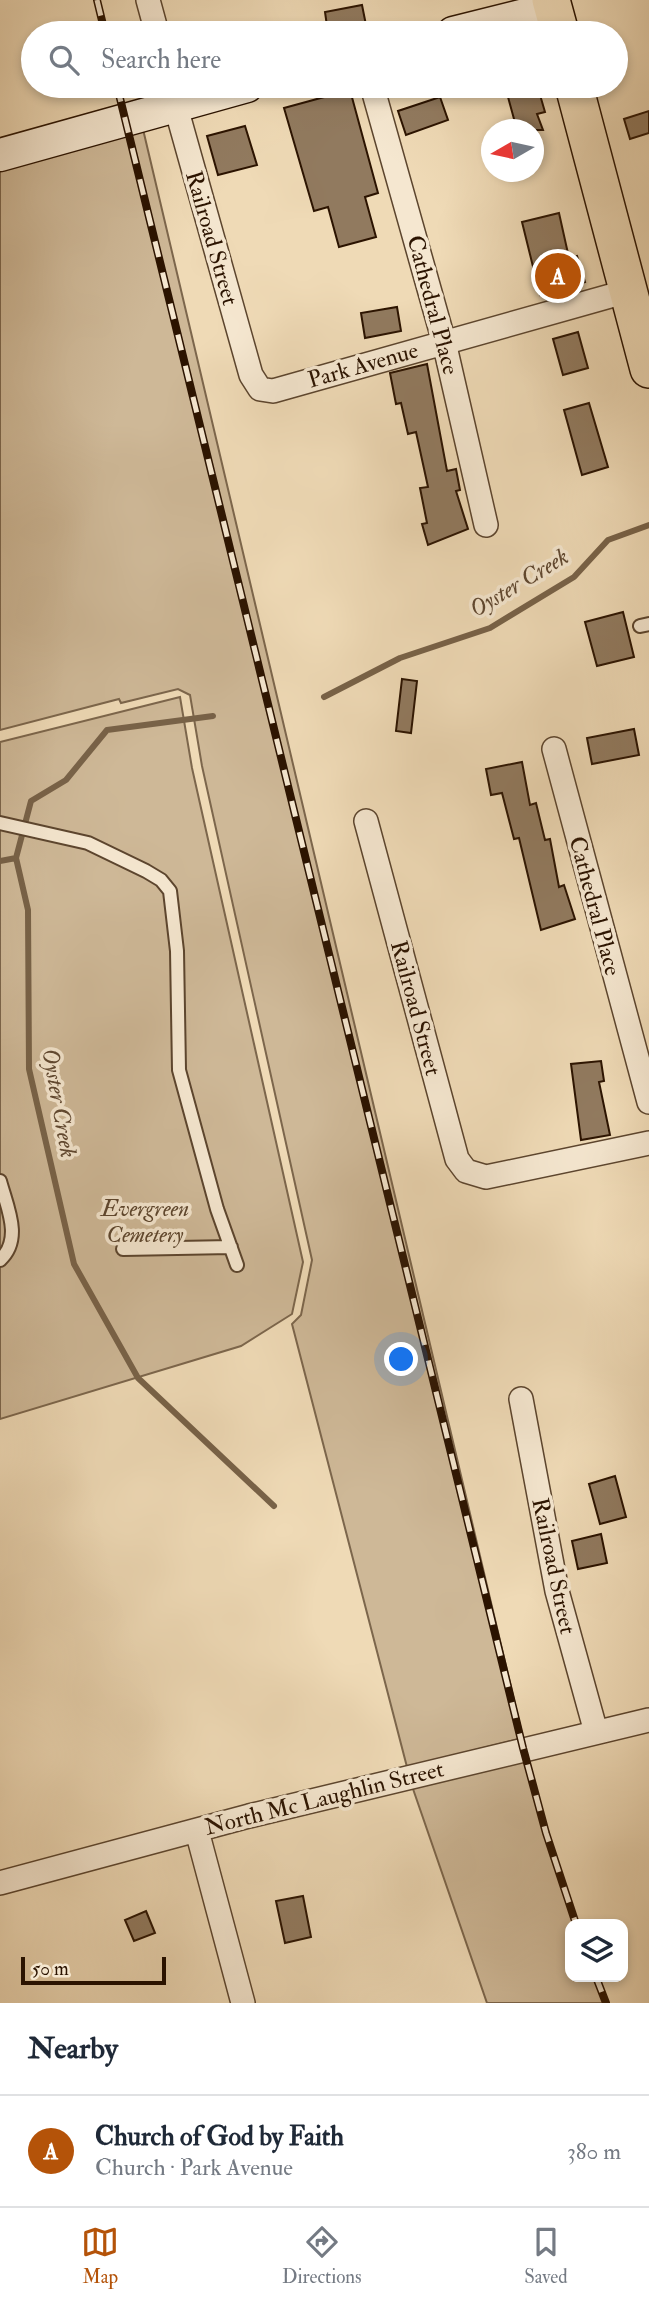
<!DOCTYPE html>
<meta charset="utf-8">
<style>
body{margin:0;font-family:"IM FELL Double Pica",serif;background:#f2f2f3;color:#1f2937}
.controls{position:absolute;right:21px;bottom:21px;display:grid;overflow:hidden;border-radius:14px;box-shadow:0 4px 10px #0003}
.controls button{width:63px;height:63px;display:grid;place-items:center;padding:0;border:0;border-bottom:2px solid #e0e1e3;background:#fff;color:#1f2937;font:35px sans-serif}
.compass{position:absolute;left:481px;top:119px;width:63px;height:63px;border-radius:50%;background:#fff;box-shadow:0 4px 10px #0003;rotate:261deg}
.scale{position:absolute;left:21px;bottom:18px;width:145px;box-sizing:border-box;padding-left:7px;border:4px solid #2b1300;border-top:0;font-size:19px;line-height:24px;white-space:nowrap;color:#2b1300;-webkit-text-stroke:5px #f5e7d0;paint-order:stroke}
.you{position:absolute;left:402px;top:1360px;width:24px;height:24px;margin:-18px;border:5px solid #fff;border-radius:50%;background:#1a73e8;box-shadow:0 0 0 10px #1a73e833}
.badge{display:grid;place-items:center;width:46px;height:46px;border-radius:50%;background:#b45309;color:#fff;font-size:23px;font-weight:700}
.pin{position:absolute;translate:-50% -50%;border:4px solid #fff;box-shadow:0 2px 7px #0006}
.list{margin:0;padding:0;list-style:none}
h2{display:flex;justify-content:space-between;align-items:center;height:91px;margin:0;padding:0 28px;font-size:30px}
h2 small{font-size:23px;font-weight:400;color:#747a83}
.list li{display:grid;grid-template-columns:46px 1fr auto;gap:21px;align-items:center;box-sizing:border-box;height:112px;padding:0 28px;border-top:2px solid #e0e1e3}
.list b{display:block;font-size:26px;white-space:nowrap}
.list p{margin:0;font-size:23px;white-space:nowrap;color:#747a83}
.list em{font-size:23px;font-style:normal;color:#747a83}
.icon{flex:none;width:38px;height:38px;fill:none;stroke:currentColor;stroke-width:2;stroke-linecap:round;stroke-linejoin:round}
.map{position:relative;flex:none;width:649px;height:2003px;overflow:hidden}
.search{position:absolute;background:#fff;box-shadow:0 4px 10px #0003;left:21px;right:21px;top:21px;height:77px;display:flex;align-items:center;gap:18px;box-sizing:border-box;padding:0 24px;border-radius:38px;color:#747a83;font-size:26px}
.sheet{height:203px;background:#fff}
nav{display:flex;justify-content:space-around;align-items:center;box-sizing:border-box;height:98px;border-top:2px solid #e0e1e3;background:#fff;font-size:19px;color:#747a83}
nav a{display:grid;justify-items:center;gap:4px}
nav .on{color:#b45309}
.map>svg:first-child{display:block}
.green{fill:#ceb897;stroke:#7c664c;stroke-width:2}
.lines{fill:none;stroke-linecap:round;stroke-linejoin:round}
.stream{stroke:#786248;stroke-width:6}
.building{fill:#917a5f;stroke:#2b1300;stroke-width:2}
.lane-casing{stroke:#5c452e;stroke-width:16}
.street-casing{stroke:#5c452e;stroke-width:26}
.secondary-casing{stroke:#2b1300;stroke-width:35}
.primary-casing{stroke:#2b1300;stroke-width:40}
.lane{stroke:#f5e7d0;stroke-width:12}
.street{stroke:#f5e7d0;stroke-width:23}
.secondary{stroke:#f5e7d0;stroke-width:32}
.primary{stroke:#efdab6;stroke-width:37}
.rail-casing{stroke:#2b1300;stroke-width:8}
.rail{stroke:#f5e7d0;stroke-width:5;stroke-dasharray:16;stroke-linecap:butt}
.labels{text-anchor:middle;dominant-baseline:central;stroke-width:7;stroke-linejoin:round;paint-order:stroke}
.street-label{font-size:23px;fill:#2b1300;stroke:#f5e7d0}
.park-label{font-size:23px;font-style:italic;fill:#5c452d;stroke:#f5e7d0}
.water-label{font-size:24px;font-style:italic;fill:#5f4730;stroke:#f5e7d0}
</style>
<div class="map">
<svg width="649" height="2003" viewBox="0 0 649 2003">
<rect width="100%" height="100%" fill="#efdab6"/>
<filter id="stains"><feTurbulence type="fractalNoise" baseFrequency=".00286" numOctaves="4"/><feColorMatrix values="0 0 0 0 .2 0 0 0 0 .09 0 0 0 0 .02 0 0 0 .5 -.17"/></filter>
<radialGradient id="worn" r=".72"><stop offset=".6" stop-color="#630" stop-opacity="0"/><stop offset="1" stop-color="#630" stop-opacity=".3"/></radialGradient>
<!-- green -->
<path class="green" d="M142 125 523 1738 407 1767 292 1324 301 1315 312 1260 202 766 190 695 178 689 121 703 119 699 0 730V166Z
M180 697 192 768 303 1262 292 1314 241 1346 0 1419V742Z
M528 1757 549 1840 578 1924H570V1977H596L605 2003H487L412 1786Z"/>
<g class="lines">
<!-- stream -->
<path class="stream" d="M324 697 400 658 490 628 574 577 608 540 649 525
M213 716 107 730 66 780 31 801 16 858 28 910 29 1069 74 1264 138 1378 274 1506
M0 861 16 858"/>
</g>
<!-- building -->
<path class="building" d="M362 5 366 25 356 27 357 33H328L325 12Z
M538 88 545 112 537 114 543 130H517L508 97Z
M350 90 378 193 365 197 376 237 339 247 328 207 314 211 284 108Z
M440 97 448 120 406 135 398 111Z
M649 111V133L630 139 624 119Z
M245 126 257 165 218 175 207 136Z
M559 213 569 258 577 256 585 282 540 295 522 222Z
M397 307 401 331 365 338 361 313Z
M578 332 588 368 563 375 553 339Z
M427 364 447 471 456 469 460 490 456 491 468 529 428 545 422 524 427 523 420 488 428 487 416 432 408 434 401 403 396 404 390 373Z
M589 403 608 467 582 475 564 410Z
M623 612 634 657 597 666 585 622Z
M402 679 417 681 411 733 396 731Z
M634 729 639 755 592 764 587 738Z
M522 762 530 805 536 803 545 840 550 839 559 887 564 885 575 919 541 930 519 838 514 839 502 793 491 795 486 769Z
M601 1061 604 1081 599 1082 610 1135 581 1140 571 1064Z
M615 1476 626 1517 600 1524 589 1484Z
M601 1534 607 1563 578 1569 572 1541Z
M303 1896 311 1937 285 1943 276 1901Z
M146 1911 155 1933 134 1941 125 1920Z"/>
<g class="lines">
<!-- lane casing -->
<g class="lane-casing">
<path id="lane" d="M640 626 649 624
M0 823 88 843 146 871 161 880 170 891 177 951 179 1070 217 1209 237 1265
M0 1181C7 1207 23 1239 0 1260
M123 1249 231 1247"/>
</g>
<!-- street casing -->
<g class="street-casing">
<path id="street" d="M148 0 157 33
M170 86 251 375 260 389 273 391 628 291
M372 86 444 342 486 525
M554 749 649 1102
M366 821 457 1159 466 1171 486 1177 649 1143
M521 1399 557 1591 596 1732
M197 1831 243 2003
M0 1883 249 1816 649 1720"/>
</g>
<!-- secondary casing -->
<g class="secondary-casing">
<path id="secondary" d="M453 33 553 8
M0 155 247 86"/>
</g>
<!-- primary casing -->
<g class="primary-casing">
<path id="primary" d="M551 0 560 33
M574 86 649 369"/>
</g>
<!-- lane -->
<use href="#lane" class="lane"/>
<!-- street -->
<use href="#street" class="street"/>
<!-- secondary -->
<use href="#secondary" class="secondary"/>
<!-- primary -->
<use href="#primary" class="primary"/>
<!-- rail casing -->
<g class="rail-casing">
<path id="rail" d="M97 0 105 33
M117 86 523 1748 546 1833 576 1924
M596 1977 606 2003"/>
</g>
<!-- rail -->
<use href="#rail" class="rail"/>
</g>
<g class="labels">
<!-- street labels -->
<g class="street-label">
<text transform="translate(212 238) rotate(74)">Railroad Street</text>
<text transform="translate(433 305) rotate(75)">Cathedral Place</text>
<text transform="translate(363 365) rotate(-16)">Park Avenue</text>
<text transform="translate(595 906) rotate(75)">Cathedral Place</text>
<text transform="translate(416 1008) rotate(75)">Railroad Street</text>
<text transform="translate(554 1566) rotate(78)">Railroad Street</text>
<text transform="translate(324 1798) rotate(-14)">North Mc Laughlin Street</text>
</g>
<!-- park labels -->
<g class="park-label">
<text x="145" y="1208">Evergreen<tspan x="145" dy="26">Cemetery</tspan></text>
</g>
<!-- water labels -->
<g class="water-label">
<text transform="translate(519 583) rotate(-31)">Oyster Creek</text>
<text transform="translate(59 1103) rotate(80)">Oyster Creek</text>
</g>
</g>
<rect width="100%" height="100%" filter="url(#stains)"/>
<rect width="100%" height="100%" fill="url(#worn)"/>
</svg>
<div class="controls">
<button><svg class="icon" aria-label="layers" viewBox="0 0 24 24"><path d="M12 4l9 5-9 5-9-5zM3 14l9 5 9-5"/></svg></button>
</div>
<svg class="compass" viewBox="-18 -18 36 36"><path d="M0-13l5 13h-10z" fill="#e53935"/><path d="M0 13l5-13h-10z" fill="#747a83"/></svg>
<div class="scale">50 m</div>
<div class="you"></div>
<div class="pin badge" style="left:558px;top:276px">A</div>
<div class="search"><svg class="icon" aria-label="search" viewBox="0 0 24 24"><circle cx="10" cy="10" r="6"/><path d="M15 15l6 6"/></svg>Search here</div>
</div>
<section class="sheet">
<h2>Nearby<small></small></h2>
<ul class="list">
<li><span class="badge">A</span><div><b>Church of God by Faith</b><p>Church · Park Avenue</p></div><em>380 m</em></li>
</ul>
</section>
<nav>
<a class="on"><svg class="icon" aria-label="map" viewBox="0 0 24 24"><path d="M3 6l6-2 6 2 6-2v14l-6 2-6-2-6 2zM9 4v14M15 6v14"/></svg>Map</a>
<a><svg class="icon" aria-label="directions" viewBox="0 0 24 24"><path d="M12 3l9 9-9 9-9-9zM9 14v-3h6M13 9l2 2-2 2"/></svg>Directions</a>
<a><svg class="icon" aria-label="saved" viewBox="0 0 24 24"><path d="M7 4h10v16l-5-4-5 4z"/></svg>Saved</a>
</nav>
